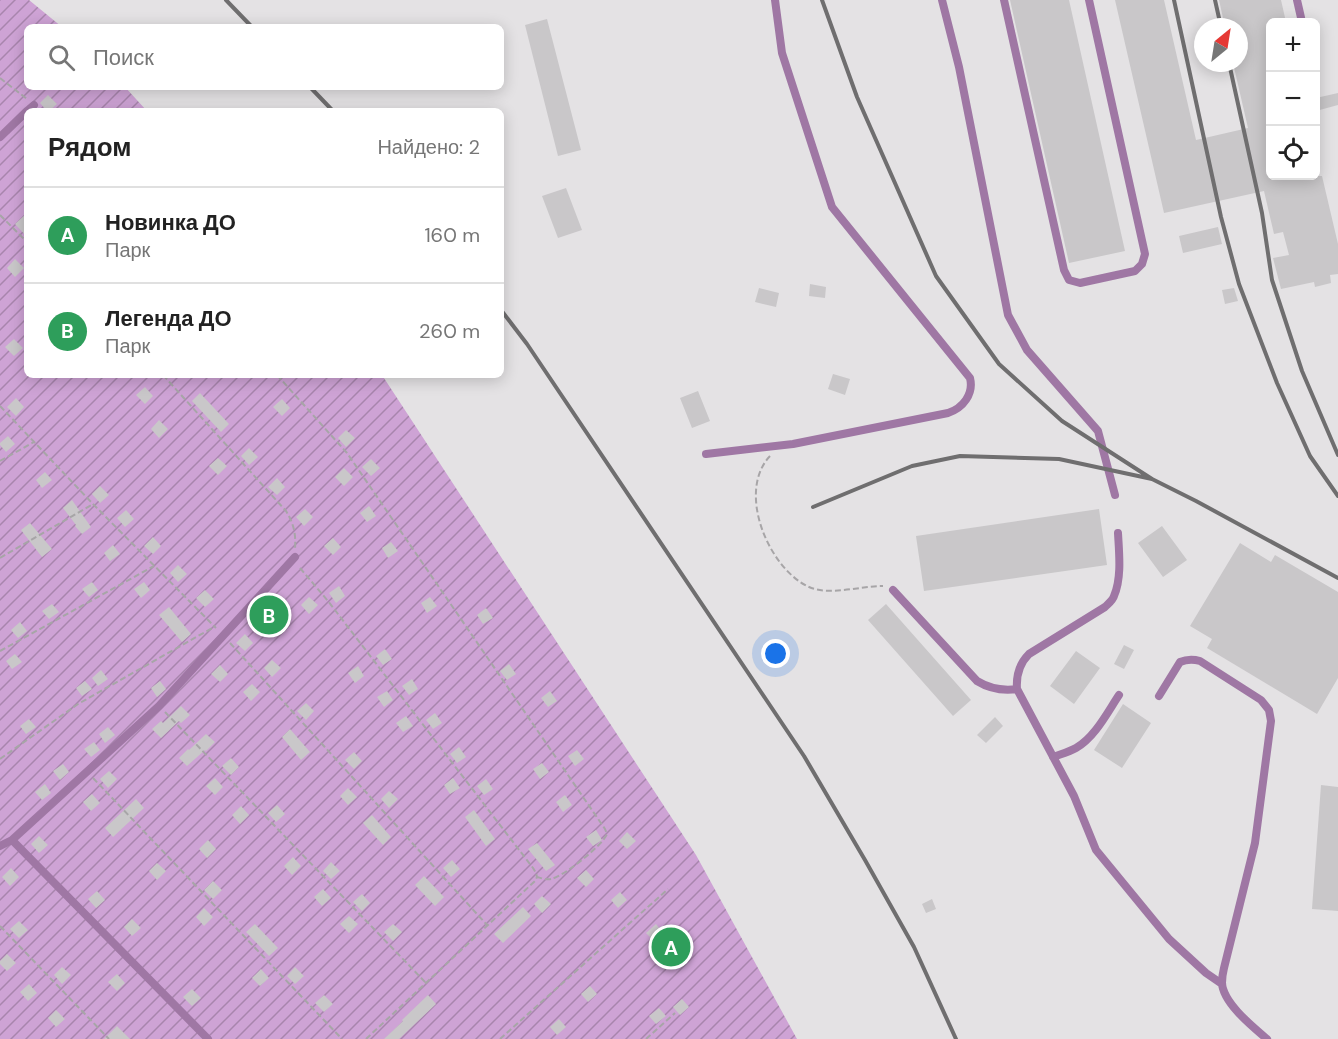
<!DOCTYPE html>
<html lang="ru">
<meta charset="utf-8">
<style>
body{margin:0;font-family:"DM Sans",sans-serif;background:#f2f2f2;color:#222}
.controls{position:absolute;right:18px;top:18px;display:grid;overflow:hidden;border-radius:9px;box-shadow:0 3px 15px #0003}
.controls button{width:54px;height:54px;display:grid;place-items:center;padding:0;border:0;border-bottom:2px solid #e0e0e0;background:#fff;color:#222;font:30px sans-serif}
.compass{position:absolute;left:1194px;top:18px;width:54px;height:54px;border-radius:50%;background:#fff;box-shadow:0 3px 15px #0003;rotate:30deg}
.you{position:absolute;left:776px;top:654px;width:21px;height:21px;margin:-15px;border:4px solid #fff;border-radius:50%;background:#1a73e8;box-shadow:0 0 0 9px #1a73e833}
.badge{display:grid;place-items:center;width:39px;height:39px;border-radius:50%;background:#7c3aed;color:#fff;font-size:20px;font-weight:700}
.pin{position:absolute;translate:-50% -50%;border:3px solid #fff;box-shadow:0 2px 6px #0006}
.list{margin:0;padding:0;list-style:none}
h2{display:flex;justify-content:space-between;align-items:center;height:78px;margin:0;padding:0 24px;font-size:26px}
h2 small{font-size:20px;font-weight:400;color:#767676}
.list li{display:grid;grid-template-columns:39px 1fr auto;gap:18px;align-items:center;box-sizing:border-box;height:96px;padding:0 24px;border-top:2px solid #e0e0e0}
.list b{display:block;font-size:22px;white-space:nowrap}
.list p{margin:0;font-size:20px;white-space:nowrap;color:#767676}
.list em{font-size:20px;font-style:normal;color:#767676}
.icon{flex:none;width:33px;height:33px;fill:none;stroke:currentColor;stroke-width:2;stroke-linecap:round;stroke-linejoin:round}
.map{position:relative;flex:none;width:1338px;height:1039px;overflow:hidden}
.search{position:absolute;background:#fff;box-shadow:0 3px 15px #0003;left:24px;top:24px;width:480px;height:66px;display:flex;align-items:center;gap:15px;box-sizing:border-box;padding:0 21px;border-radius:9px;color:#767676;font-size:22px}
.panel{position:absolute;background:#fff;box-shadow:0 3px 15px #0003;left:24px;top:108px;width:480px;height:270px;border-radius:9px}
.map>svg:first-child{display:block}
.garden{fill:url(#garden-furrows)}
.building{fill:#c9c7c9}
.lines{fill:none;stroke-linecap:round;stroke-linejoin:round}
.path{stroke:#a7a5a7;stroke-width:2;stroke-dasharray:6 3;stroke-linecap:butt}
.service{stroke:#9f77a4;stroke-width:8}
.rail{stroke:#6f6e6f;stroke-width:4}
</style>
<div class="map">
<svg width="1338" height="1039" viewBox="0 0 1338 1039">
<defs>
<pattern id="garden-furrows" width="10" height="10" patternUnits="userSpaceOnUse" patternTransform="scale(1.5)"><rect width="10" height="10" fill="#cea3d5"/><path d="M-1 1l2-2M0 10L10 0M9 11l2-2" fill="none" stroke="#a885ad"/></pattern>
</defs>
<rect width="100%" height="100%" fill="#e4e2e4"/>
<!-- garden -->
<path class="garden" d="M0 0H29L62 27H27V87H125L147 111H27V375H382L696 855 797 1039H0Z"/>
<!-- building -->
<path class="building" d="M1010 0H1069L1125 251 1069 263Z
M1115 0H1164L1196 140 1248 128 1233 63H1239V27H1225L1219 0H1281L1286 22H1270V176H1322L1338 244V274L1330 275 1331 283 1315 287 1314 282 1281 289 1273 258 1289 255 1283 232 1274 234 1264 191 1164 213Z
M547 19 581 150 558 156 525 25Z
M1338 93V105L1316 111V98Z
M48 95 57 104 49 111H47L40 103Z
M566 188 582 230 558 238 542 196Z
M27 213V237L15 224Z
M1218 227 1222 244 1183 253 1179 236Z
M15 259 24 268 15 277 7 268Z
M810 284 826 287 825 298 809 296Z
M759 288 779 293 776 307 755 302Z
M1234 288 1238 301 1225 304 1222 290Z
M14 339 23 348 14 356 5 347Z
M833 374 850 379 845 395 828 389Z
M145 387 153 396 145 404 136 395Z
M698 391 710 421 692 428 680 398Z
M200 393 229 424 221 432 192 401Z
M16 398 24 407 16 416 7 407Z
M282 399 290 408 282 416 273 407Z
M159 420 168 429 159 438 151 429Z
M346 430 355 438 346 447 338 438Z
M8 436 15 444 6 452 0 445V443Z
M249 448 258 457 249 465 241 456Z
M218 458 227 466 218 475 209 466Z
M371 459 380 468 371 476 362 467Z
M344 468 353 477 344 486 335 477Z
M45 472 52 480 42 488 36 480Z
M277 478 285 487 277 495 268 487Z
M100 486 109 495 100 503 92 494Z
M72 500 91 527 82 534 75 526 76 525 63 508Z
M369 506 376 516 367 522 360 513Z
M305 509 313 517 304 526 296 517Z
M1099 509 1107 565 924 591 916 536Z
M126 510 134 519 125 527 117 518Z
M30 523 52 549 42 557 21 530Z
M1162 526 1187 560 1163 577 1138 543Z
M153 537 161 546 153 554 144 546Z
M333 538 341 547 333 555 324 546Z
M391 542 398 551 388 558 382 548Z
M1240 543 1271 562 1275 555 1338 592V678L1317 714 1207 648 1212 639 1190 626Z
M113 545 120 554 110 561 104 553Z
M178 565 187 574 178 582 170 573Z
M92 582 98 590 89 597 82 589Z
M144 582 150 590 141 598 134 589Z
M339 586 345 596 336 603 329 593Z
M205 590 214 599 205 607 196 598Z
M309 597 318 605 309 614 301 605Z
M430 597 437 606 427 613 421 603Z
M52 604 59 612 49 619 42 611Z
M886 604 971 700 953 716 868 620Z
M169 607 191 634 182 642 159 615Z
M486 608 493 618 483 624 477 615Z
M20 622 27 631 18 638 11 630Z
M245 634 253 643 245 651 236 643Z
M1124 645 1134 650 1124 669 1114 664Z
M385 649 392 659 383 665 376 656Z
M1076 651 1100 668 1074 704 1050 686Z
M15 654 22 662 12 669 6 661Z
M272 660 281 668 272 677 264 668Z
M509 664 516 674 507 680 500 671Z
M220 665 228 674 220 682 211 674Z
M358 666 364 676 355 683 348 673Z
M101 670 108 679 98 686 92 678Z
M412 679 418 689 409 695 402 686Z
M85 681 92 689 82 696 76 688Z
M160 681 166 689 157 697 151 688Z
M252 684 260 692 251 701 243 692Z
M387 691 393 700 384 707 377 697Z
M550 691 557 701 548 707 541 698Z
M306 703 314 711 306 720 297 711Z
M1123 704 1151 723 1122 768 1094 750Z
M181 706 190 715 181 723 179 721 161 738 152 729 161 721 163 723Z
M435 713 442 723 433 729 426 720Z
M406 716 413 726 403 732 396 723Z
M995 717 1003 726 986 743 977 735Z
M29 719 36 727 26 734 20 726Z
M108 727 115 735 105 743 99 734Z
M290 729 310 752 301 760 282 737Z
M206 734 215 742 206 751 205 750 187 766 179 758 188 749 189 750Z
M94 742 100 750 91 757 84 749Z
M459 747 466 757 457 763 450 754Z
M577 750 584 759 575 766 568 756Z
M354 752 362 761 354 769 345 760Z
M231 758 239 767 231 775 222 766Z
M542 763 549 772 540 779 533 769Z
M63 764 69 772 60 780 53 771Z
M109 771 117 779 108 788 100 779Z
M215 778 223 787 215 795 206 786Z
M453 778 460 788 450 794 444 785Z
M486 779 493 789 484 795 477 786Z
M45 784 51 793 42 800 35 792Z
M1321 785 1338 787V911L1312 909Z
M348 788 357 797 348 805 340 796Z
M389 791 398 799 389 808 381 799Z
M92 794 100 803 91 811 83 802Z
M565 795 572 805 563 812 556 802Z
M136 799 144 808 113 837 105 828Z
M277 805 285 814 276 822 268 813Z
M241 806 249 815 240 824 232 815Z
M474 810 495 839 486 846 465 817Z
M372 815 391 837 383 845 363 823Z
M596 830 602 840 593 846 586 837Z
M627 832 636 841 627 849 619 841Z
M39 836 48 845 39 853 31 844Z
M208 840 216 849 207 858 199 849Z
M537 843 555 865 546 871 528 849Z
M293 857 301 866 292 875 284 866Z
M452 860 460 869 451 877 443 868Z
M331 862 340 871 331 879 323 871Z
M157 863 166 871 157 880 149 871Z
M11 868 19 877 10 886 2 877Z
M586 870 594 879 586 887 577 878Z
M424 876 444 897 435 906 415 885Z
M213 881 222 890 213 899 204 890Z
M323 889 331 898 322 906 314 897Z
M97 891 105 900 96 908 88 899Z
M620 892 627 900 618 908 611 900Z
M362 894 370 903 362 911 353 902Z
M542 896 551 904 542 913 534 904Z
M932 899 936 909 926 913 922 904Z
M523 907 531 916 503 943 494 934Z
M204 908 213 917 204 926 196 917Z
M349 916 358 924 349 933 340 924Z
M132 919 141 928 132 936 124 927Z
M19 921 28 930 19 938 10 929Z
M255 924 278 948 269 956 246 932Z
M393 924 402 932 393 941 384 932Z
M656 924 663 933 654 941 646 933Z
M7 954 16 963 7 971 0 964V961Z
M62 967 71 975 62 984 54 975Z
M295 967 304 976 295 984 287 976Z
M261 969 269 978 260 986 252 978Z
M117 974 125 983 117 991 108 982Z
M29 984 37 993 28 1001 20 992Z
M590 986 597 994 588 1002 581 994Z
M192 989 201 998 192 1006 183 997Z
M324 995 333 1004 324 1012 315 1003Z
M428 995 436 1004 399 1039H384L403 1021 402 1020Z
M682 999 689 1007 680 1015 673 1007Z
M659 1008 666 1016 656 1024 649 1016Z
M56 1010 65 1019 56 1027 48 1018Z
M559 1019 566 1027 557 1035 550 1027Z
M117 1026 130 1039H104Z"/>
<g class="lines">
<!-- path -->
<path class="path" d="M0 78 27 99
M0 215 27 242
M163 375 286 511C294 524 296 534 295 549
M277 375 347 453 605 829 607 834C603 845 563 877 551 879 546 880 541 878 537 877
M0 406 93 504 216 628
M770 456C736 492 769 569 809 587 829 596 861 586 883 586
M0 461 34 442
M0 558 93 504
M300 568 328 601 533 868 536 873 537 877
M230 643 487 925
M0 651 154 566
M165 712 426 983
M0 759 78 704 214 627
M93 778 342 1039
M0 926 109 1039
M366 1039 535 881 537 877
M500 1039 668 889
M646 1039 675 1013"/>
<!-- service -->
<path class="service" d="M942 0 959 67 1008 315 1027 350 1098 431 1115 495
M1004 0 1064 270 1069 280 1080 283 1135 271 1142 264 1145 254 1089 0
M1297 0 1302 22
M1316 83V87
M27 111 34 105
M0 137 27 111
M706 454 793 444 948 413C963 408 974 394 970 378L832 207 782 53 775 0
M1118 533C1119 552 1122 578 1114 596 1113 600 1109 603 1105 607L1029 654C1019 664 1016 675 1017 689L1074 796 1096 850 1169 939 1206 973 1222 984
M893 590 977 681C990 689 1002 691 1017 689
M1159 696 1180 662C1187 659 1193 659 1200 661L1261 700 1269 710 1271 721 1255 843 1224 968C1223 972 1222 978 1222 983 1223 1003 1253 1027 1267 1039
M1053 757C1061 754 1069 752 1076 748 1095 737 1107 713 1119 695
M12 840 208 1039
M0 846 12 840 159 706 295 557"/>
<!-- rail -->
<path class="rail" d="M226 0 252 27
M822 0 857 97 936 276 999 364 1062 421 1152 479
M1174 0 1221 217 1239 284 1277 383 1310 456 1338 496
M1215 0 1221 27
M1229 63 1262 213 1272 280 1302 371 1338 455
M310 87 333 111
M501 310 527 344 804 756 865 860 914 947 956 1039
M813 507 912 466 960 456 1059 459 1152 479 1196 501 1338 578"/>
</g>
</svg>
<div class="controls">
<button>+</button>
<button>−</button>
<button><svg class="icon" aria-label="locate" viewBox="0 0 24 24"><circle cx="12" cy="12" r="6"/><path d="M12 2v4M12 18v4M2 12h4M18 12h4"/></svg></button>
</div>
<svg class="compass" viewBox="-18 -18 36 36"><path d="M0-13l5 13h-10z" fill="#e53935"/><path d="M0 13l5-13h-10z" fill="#767676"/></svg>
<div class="you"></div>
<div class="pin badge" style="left:671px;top:947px;background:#2e9e5b">A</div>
<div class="pin badge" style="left:269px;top:615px;background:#2e9e5b">B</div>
<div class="search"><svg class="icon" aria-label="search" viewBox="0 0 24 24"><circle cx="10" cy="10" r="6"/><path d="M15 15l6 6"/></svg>Поиск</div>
<section class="panel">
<h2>Рядом<small>Найдено: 2</small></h2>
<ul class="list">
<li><span class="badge" style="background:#2e9e5b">A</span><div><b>Новинка ДО</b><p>Парк</p></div><em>160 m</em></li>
<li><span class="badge" style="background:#2e9e5b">B</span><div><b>Легенда ДО</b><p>Парк</p></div><em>260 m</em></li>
</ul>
</section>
</div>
